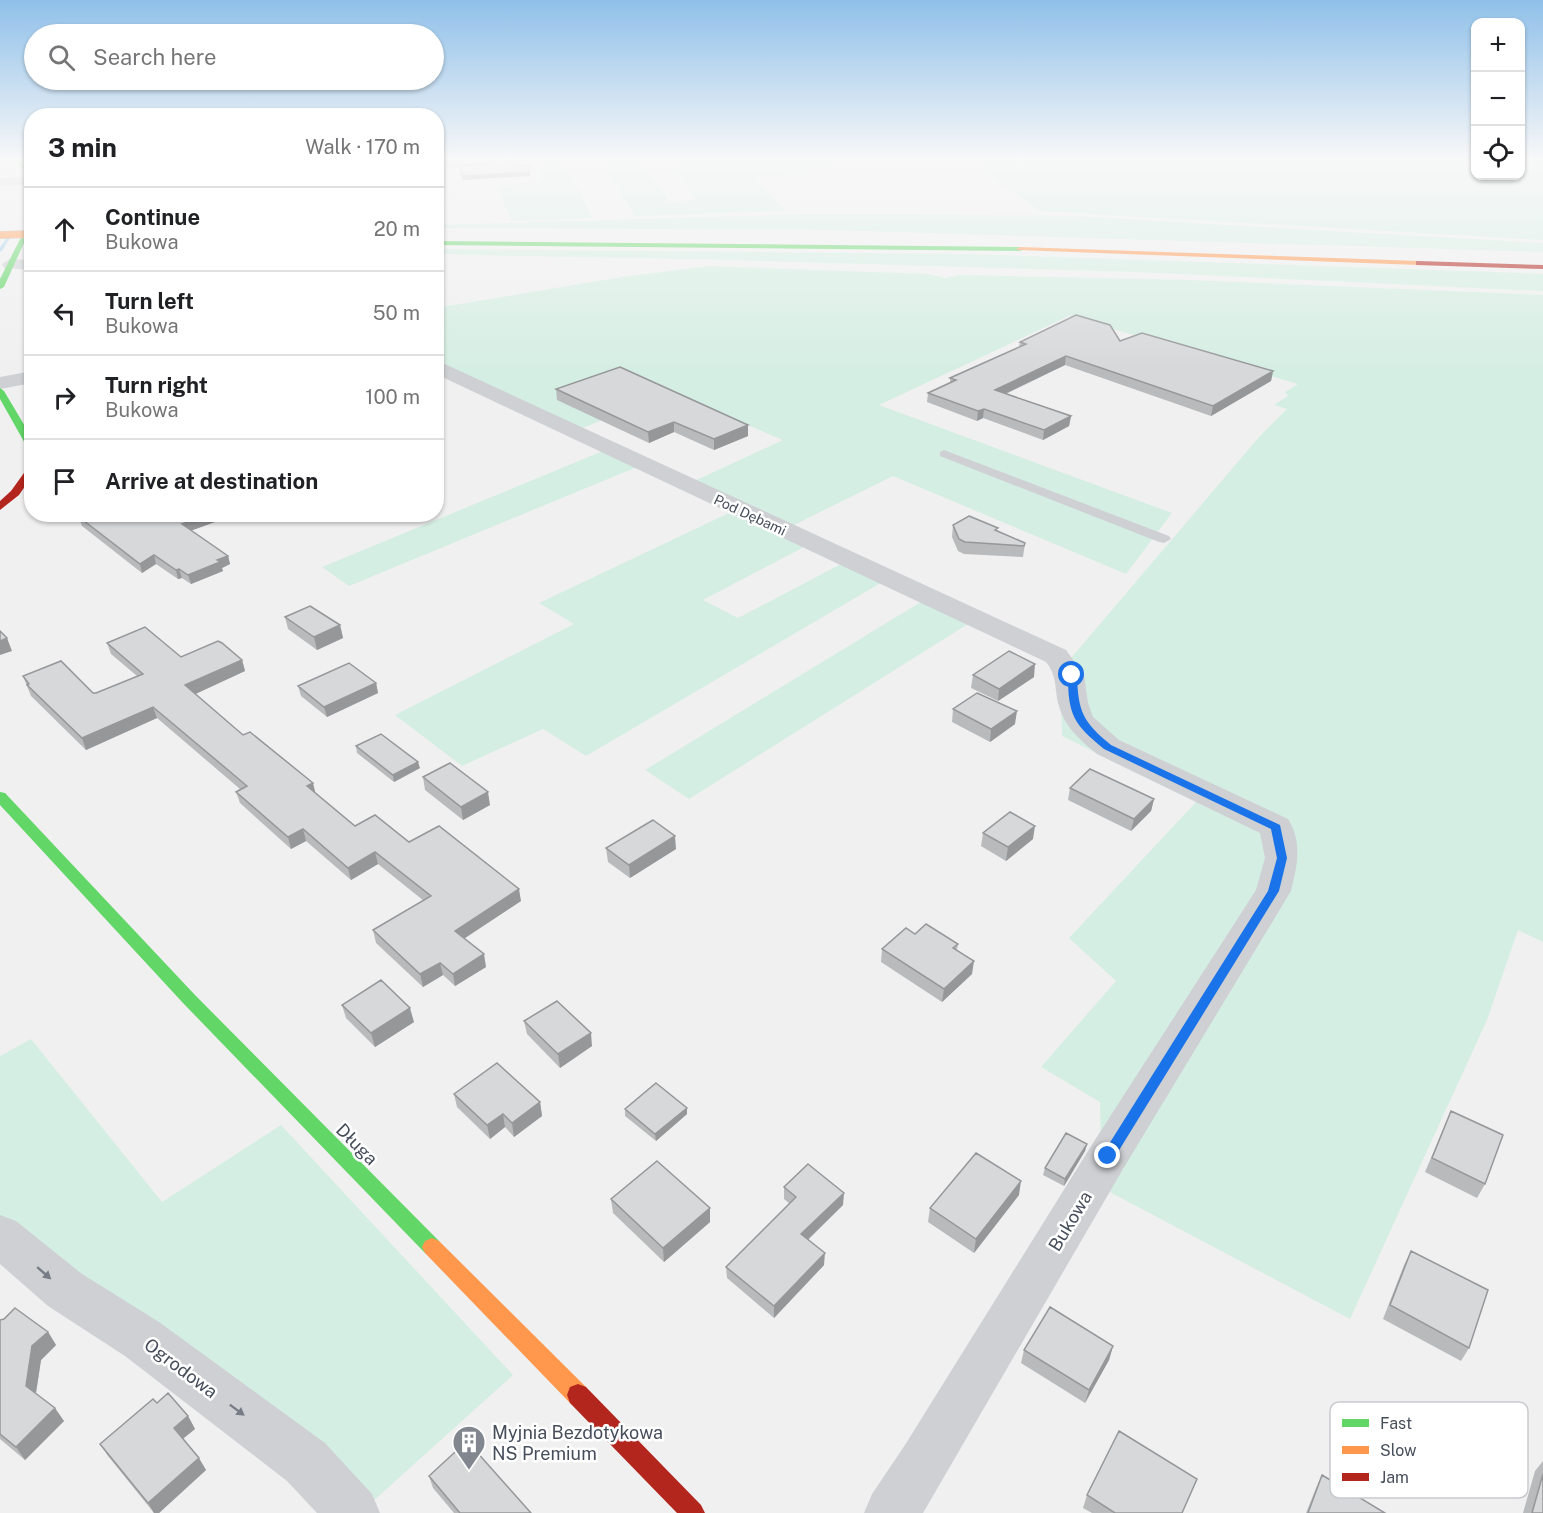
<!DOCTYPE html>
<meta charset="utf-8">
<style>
body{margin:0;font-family:"Public Sans",sans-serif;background:#f6f6f6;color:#202124}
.controls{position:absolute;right:18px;top:18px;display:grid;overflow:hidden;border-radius:12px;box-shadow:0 2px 4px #0004}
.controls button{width:54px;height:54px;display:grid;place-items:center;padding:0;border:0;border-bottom:2px solid #e0e0e0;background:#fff;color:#202124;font:30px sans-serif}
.stop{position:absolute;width:18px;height:18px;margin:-14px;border:4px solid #1a73e8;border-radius:50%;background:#fff}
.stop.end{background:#1a73e8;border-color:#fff;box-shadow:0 2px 6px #0008}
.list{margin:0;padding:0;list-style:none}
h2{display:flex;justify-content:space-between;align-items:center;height:78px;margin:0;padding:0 24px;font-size:26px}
h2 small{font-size:20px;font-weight:400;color:#757577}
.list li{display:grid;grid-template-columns:39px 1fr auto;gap:18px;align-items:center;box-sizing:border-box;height:84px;padding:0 24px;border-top:2px solid #e0e0e0}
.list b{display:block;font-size:22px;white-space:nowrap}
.list p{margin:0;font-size:20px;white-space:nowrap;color:#757577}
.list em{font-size:20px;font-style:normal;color:#757577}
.icon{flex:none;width:33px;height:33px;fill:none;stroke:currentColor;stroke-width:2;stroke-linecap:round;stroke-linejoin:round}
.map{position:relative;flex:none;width:1543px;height:1513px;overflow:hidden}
.search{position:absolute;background:#fff;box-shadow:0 2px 4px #0004;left:24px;top:24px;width:420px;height:66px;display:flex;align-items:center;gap:15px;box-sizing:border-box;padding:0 21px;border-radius:33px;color:#757577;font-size:22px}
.panel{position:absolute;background:#fff;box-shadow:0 2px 4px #0004;left:24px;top:108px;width:420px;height:414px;border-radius:24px}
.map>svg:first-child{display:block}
.green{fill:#d5eee3}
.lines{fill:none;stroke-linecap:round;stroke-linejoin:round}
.stream{fill:#abd2ea;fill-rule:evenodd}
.lane{fill:#ced0d3;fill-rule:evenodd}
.street{fill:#ced0d3;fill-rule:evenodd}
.fast{fill:#63d668;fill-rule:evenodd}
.slow{fill:#ff974d;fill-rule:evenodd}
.jam{fill:#b3261e;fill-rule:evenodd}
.slow-bridge-casing{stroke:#b5b8be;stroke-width:8;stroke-linecap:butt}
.slow-bridge{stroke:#ff974d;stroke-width:7}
.wall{fill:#b9babb}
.shaded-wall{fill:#969799}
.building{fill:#d7d8da;stroke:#969799;stroke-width:1.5}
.oneway{fill:#767c85}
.route{fill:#1a73e8}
.labels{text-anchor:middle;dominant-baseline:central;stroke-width:5;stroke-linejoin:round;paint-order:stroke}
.far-street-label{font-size:14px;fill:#474e5b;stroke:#fff}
.near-street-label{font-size:18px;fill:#474e5b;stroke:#fff}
.near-poi-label{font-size:18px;fill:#474e5b;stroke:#fff;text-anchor:start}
.key{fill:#fff;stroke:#c8cace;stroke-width:1.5}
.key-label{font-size:16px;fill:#474e5b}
</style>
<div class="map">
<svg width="1543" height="1513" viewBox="0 0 1543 1513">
<rect width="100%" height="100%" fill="#f0f0f0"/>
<!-- green -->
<path class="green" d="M598 157H637L669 201 696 200 666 157H915L755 179 786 211 635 216Z
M963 157H1475L1476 176H1520L1521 157H1543V240L1040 211Z
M563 159 592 218 512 221 496 186 543 181 535 160Z
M820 214 1069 216 1543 243V252L831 230 436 228 437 225Z
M436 249 965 254 1470 271 1543 274V291L1136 272 694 259 463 255 437 253Z
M709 266 928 274 945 278 959 275 1189 280 1543 295V942L1518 930 1487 1020 1350 1319 1085 1179 1101 1153 1100 1102 1041 1067 1116 981 1069 938 1196 802 1062 736 1060 671 1259 437 1287 409 1274 405 1288 396 1285 392 1298 384 1069 316 879 405 1172 513 1126 574 893 476 788 528 692 482 783 440 671 393 580 429 437 361 436 308 623 277Z
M603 451 637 467 349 586 322 567Z
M731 512 806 546 703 600 738 618 843 563 884 581 586 756 543 729 462 766 395 715 574 624 539 603Z
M924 600 968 624 689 799 645 770Z
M31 1039 162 1202 281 1125 513 1375 371 1503 0 1221V1056Z"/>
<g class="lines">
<!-- stream -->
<path class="stream" d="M11 232 13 233 2 251 0 252V247Z
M30 247H32V260L27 253Z"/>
<!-- lane -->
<path class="lane" d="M944 450 1169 536 1171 539 1164 543 1159 542 940 456V452Z"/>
<!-- street -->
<path class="street" d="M487 158 492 159V165L436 169V161Z
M32 176V184L0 186V178Z
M10 259 32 260V270L4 268 2 264Z
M436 360 1066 650 1084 675 1088 703 1093 717 1119 740 1288 819C1303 843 1297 866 1291 891L1123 1169 923 1513H864L872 1494 905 1445 1093 1143 1256 890 1265 858 1260 833 1097 754C1081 741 1064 726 1059 706 1054 689 1058 677 1046 662L436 374Z
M32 371V383L0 389V377Z
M0 1215 16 1221 82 1274 159 1322 325 1443 372 1494 380 1513H317L287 1481 125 1356 48 1306 0 1264Z"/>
<!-- fast -->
<path class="fast" d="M11 157H17L32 173V179Z
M32 215V225L4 287 0 289V279Z
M436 241 1020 247 1024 249 1020 251 436 245Z
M0 388 4 391 32 438V450L27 447 0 399Z
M0 792 5 793 195 995 439 1241 442 1247 439 1253 432 1256 425 1253 183 1003 0 805Z"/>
<!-- slow -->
<path class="slow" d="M1020 247 1419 261 1423 263 1419 265 1018 250 1016 249Z
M432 1238 439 1241 586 1387 589 1395 586 1403 578 1406 570 1403 425 1253 422 1247 425 1241Z"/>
<!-- jam -->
<path class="jam" d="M1419 261 1543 265V269L1416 265V261Z
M32 465V476L19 495 0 510V501L11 491 29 466Z
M578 1384 586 1387 701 1505 705 1513H677L570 1403 567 1395 570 1387Z"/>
<!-- slow-bridge casing -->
<g class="slow-bridge-casing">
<path id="slow-bridge" d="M0 235 32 234"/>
</g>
<!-- slow-bridge -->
<use href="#slow-bridge" class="slow-bridge"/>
</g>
<!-- wall -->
<path class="wall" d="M1120 341 1273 371 1271 381 1211 416 1065 365 1006 394 1071 416 1069 426 1043 440 983 418 977 421 927 402 928 393 950 383V378L1019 347 1020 342Z
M556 389 748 436 714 450 674 432 649 443 557 400Z
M237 514 191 530 228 556 230 564 222 568 223 571 191 584 182 578 178 579 156 564 142 573 82 526 79 517Z
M953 525 998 531 1025 543 1023 557 964 554 958 551 952 537Z
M285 617 340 625 343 638 317 650 288 629Z
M107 643 181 657 242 660 245 671 195 694 243 735 315 792 355 826 409 842 521 901 464 939 486 967 455 986 443 975 423 987 376 943 373 930 424 901 378 864 351 880 306 841 291 849 240 803 236 792 240 789 157 718 86 750 31 696 23 676 93 693H96L137 676 111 654Z
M973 675 1034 677 998 701 971 688Z
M376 683 378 693 327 717 301 696 298 686Z
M953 709 1015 724 990 742 952 722Z
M356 746 420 768 394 782 357 753Z
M423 777 490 805 463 820 425 790Z
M1070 788 1154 799 1151 811 1131 831 1068 800Z
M983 833 1033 839 1006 861 981 846Z
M606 848 676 849 630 878 608 862Z
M915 934 958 944 957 950 972 974 942 1002 881 962 882 949Z
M342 1005 414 1022 375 1047 346 1018Z
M524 1021 592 1046 560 1068 527 1034Z
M454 1094 540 1102 542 1116 514 1137 505 1127 490 1139 457 1107Z
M625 1109 687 1114 656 1141 625 1116Z
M1451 1111 1485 1184 1477 1198 1425 1172 1445 1125Z
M1087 1144 1085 1151 1064 1186 1043 1175 1045 1168Z
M784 1187 843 1205 808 1240 824 1265 774 1318 727 1278 726 1267 790 1204 784 1199Z
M1019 1195 974 1253 928 1222 930 1208Z
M611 1199 710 1208V1222L664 1262 613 1213Z
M1411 1251 1469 1348 1461 1361 1383 1319 1404 1265Z
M0 1320 48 1332 56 1345 41 1360 36 1393 64 1421 25 1460 0 1439Z
M1113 1346 1109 1360 1085 1403 1021 1363 1024 1350Z
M157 1403 188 1416 195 1429 183 1439 206 1470 159 1513H154L108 1456 100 1444Z
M1543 1461V1513H1523L1535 1471Z
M1322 1475 1385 1513H1306L1316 1488Z
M429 1476 531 1513H454L433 1488Z
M1087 1495 1182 1513H1092L1083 1508Z"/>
<!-- shaded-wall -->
<path class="shaded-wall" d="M530 166V176L463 180 462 176Z
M1066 356 1065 365 994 399 995 390Z
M1273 371 1271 381 1211 416 1213 406Z
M984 409 983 418 977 421 978 411Z
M1071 416 1069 426 1043 440 1044 430Z
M674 422V432L649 443 648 432Z
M748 425V436L714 450V439Z
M209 514H237L185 533 182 524Z
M154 555 156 564 142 573 140 564Z
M228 556 230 564 222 568 223 571 191 584 188 575 217 560Z
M179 569 182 578 178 579 176 570Z
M340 625 343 638 317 650 314 637Z
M7 638 12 651 0 655V641Z
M242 660 245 671 189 697 185 685Z
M1035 664 1034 677 998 701 999 689Z
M376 683 378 693 327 717 324 707Z
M153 707 157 718 86 750 82 738Z
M1017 711 1015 724 990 742 991 729Z
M418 762 420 768 394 782 393 775Z
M313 783 316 795 307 786Z
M488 792 490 805 463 820 461 807Z
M1154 799 1151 811 1131 831 1134 819Z
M1035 826 1033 839 1006 861 1008 847Z
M303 829 306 841 291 849 288 837Z
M675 836 676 849 630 878 629 865Z
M375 852 378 864 351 880 348 868Z
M519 889 521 901 457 943 455 931Z
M484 954 486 967 455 986 453 974Z
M974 961 972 974 942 1002 944 989Z
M440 963 443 975 423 987 420 974Z
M410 1008 414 1022 375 1047 371 1033Z
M591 1033 592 1046 560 1068 558 1054Z
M540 1102 542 1116 514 1137 512 1123Z
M687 1108V1114L656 1141 655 1134Z
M503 1114 505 1127 490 1139 487 1125Z
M1087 1144 1085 1151 1064 1186 1065 1179Z
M1021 1181 1019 1195 974 1253 976 1239Z
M844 1193 843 1205 801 1246V1234Z
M710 1208V1222L664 1262 663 1248Z
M825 1253 824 1265 774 1318V1306Z
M48 1332 56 1345 41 1360 35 1399 26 1386 32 1346Z
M1113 1346 1109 1360 1085 1403 1089 1390Z
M55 1408 64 1421 25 1460 16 1447Z
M188 1416 195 1429 181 1440 174 1428Z
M199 1458 206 1470 159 1513H154L148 1503Z"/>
<!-- building -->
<path class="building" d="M493 157H505L507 161 530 166 529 172 462 176 460 166 493 163Z
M1076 315 1110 325 1120 341 1142 333 1273 371 1213 406 1066 356 995 390 1071 416 1044 430 984 409 978 411 928 393 956 380 950 378 1026 344 1020 342Z
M620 367 748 425 714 439 674 422 648 432 556 389Z
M87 514H209L182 524 228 556 217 560 220 562 188 575 179 569 176 570 154 555 140 564 79 517Z
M969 516 998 528 995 530 1025 543 1024 546 965 542 959 539 953 525Z
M310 606 340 625 314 637 285 617Z
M145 627 181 657 218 641 222 643 242 660 185 685 243 735 250 732 313 783 307 786 355 826 375 815 409 842 439 826 519 889 455 931 484 954 453 974 440 963 420 974 373 930 431 896 375 852 348 868 303 829 288 837 236 792 247 786 153 707 82 738 27 685 29 684 23 676 61 661 93 693H96L143 674 107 643Z
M0 631 7 638 0 641Z
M1009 651 1035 664 999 689 973 675Z
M349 663 376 683 324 707 298 686Z
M977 693 1017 711 991 729 953 709Z
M381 734 418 762 393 775 356 746Z
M450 763 488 792 461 807 423 777Z
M1090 769 1154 799 1134 819 1070 788Z
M1010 812 1035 826 1008 847 983 833Z
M653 820 675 836 629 865 606 848Z
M926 924 958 944 953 948 974 961 944 989 882 949 906 928 915 934Z
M381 980 410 1008 371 1033 342 1005Z
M557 1001 591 1033 558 1054 524 1021Z
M497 1063 540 1102 512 1123 503 1114 487 1125 454 1094Z
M656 1083 687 1108 655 1134 625 1109Z
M1451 1111 1503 1135 1485 1184 1432 1158Z
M1066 1133 1087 1144 1065 1179 1045 1168Z
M976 1153 1021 1181 976 1239 930 1208Z
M657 1161 710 1208 663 1248 611 1199Z
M808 1164 844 1193 801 1234 825 1253 774 1306 726 1267 796 1197 784 1187Z
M1411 1251 1488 1290 1469 1348 1390 1305Z
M1050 1307 1113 1346 1089 1390 1024 1350Z
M15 1308 48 1332 32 1346 26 1386 55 1408 16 1447 0 1434V1320L4 1319Z
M168 1393 188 1416 174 1428 199 1458 148 1503 100 1444 153 1399 157 1403Z
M1119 1431 1197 1479 1182 1513H1115L1087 1495Z
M467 1441 531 1513H460L429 1476Z
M1543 1474V1513H1532Z
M1322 1475 1385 1513H1308Z"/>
<!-- one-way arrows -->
<defs><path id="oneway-solid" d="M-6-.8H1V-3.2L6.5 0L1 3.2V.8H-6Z" transform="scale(1.5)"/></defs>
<g class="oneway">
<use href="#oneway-solid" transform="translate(44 1273) rotate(41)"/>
<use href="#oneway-solid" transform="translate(237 1410) rotate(37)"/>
</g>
<!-- sky -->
<linearGradient id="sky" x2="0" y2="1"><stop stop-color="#8fc0e9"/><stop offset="0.43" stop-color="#f8f8f8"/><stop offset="1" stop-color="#f8f8f8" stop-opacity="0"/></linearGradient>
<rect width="1543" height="369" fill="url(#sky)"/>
<!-- route -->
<path class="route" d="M1072 673 1077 675C1078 712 1083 722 1111 745L1280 825 1287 858 1279 891 1113 1160 1108 1161 1102 1156 1104 1152 1268 891 1277 858 1271 829 1104 749C1074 724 1068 716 1068 675Z"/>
<!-- icons -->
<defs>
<g id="building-pin" transform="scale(1.725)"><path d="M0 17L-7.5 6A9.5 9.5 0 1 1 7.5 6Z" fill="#82878f" stroke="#fff"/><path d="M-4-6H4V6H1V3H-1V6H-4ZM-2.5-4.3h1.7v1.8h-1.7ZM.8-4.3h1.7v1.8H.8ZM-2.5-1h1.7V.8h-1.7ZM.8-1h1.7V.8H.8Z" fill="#fff"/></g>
</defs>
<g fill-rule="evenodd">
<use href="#building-pin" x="469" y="1442"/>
</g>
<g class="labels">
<!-- far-street labels -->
<g class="far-street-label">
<text transform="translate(750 515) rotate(25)">Pod Dębami</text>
</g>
<!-- near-street labels -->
<g class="near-street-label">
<text transform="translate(357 1144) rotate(45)">Długa</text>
<text transform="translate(1070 1221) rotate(-59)">Bukowa</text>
<text transform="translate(181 1368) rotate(37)">Ogrodowa</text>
</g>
<!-- near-poi labels -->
<g class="near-poi-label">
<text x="492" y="1432">Myjnia Bezdotykowa<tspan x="492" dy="21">NS Premium</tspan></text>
</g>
</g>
<!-- legend -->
<rect x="1330" y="1402" width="198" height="96" rx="9" class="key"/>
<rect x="1342" y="1419" width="27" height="8" fill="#63d668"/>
<rect x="1342" y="1446" width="27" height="8" fill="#ff974d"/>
<rect x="1342" y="1473" width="27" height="8" fill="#b3261e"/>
<g class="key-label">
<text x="1380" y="1429">Fast</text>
<text x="1380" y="1456">Slow</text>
<text x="1380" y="1483">Jam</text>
</g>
</svg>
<div class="controls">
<button>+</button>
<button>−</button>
<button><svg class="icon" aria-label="locate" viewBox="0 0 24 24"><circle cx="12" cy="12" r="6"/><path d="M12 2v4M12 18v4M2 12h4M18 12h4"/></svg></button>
</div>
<div class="stop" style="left:1072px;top:675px"></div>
<div class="stop end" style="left:1108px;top:1156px"></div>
<div class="search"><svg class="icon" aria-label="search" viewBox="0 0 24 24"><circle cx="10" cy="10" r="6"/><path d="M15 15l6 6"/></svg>Search here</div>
<section class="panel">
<h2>3 min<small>Walk · 170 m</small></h2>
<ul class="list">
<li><svg class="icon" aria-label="ahead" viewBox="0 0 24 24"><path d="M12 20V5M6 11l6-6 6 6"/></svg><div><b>Continue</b><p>Bukowa</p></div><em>20 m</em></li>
<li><svg class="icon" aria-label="left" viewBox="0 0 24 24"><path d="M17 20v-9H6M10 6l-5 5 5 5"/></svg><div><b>Turn left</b><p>Bukowa</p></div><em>50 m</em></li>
<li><svg class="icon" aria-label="right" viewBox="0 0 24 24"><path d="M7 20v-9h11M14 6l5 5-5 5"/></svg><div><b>Turn right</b><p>Bukowa</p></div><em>100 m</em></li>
<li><svg class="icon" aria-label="arrive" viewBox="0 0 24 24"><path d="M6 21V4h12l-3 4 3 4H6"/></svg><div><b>Arrive at destination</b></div></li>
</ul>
</section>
</div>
